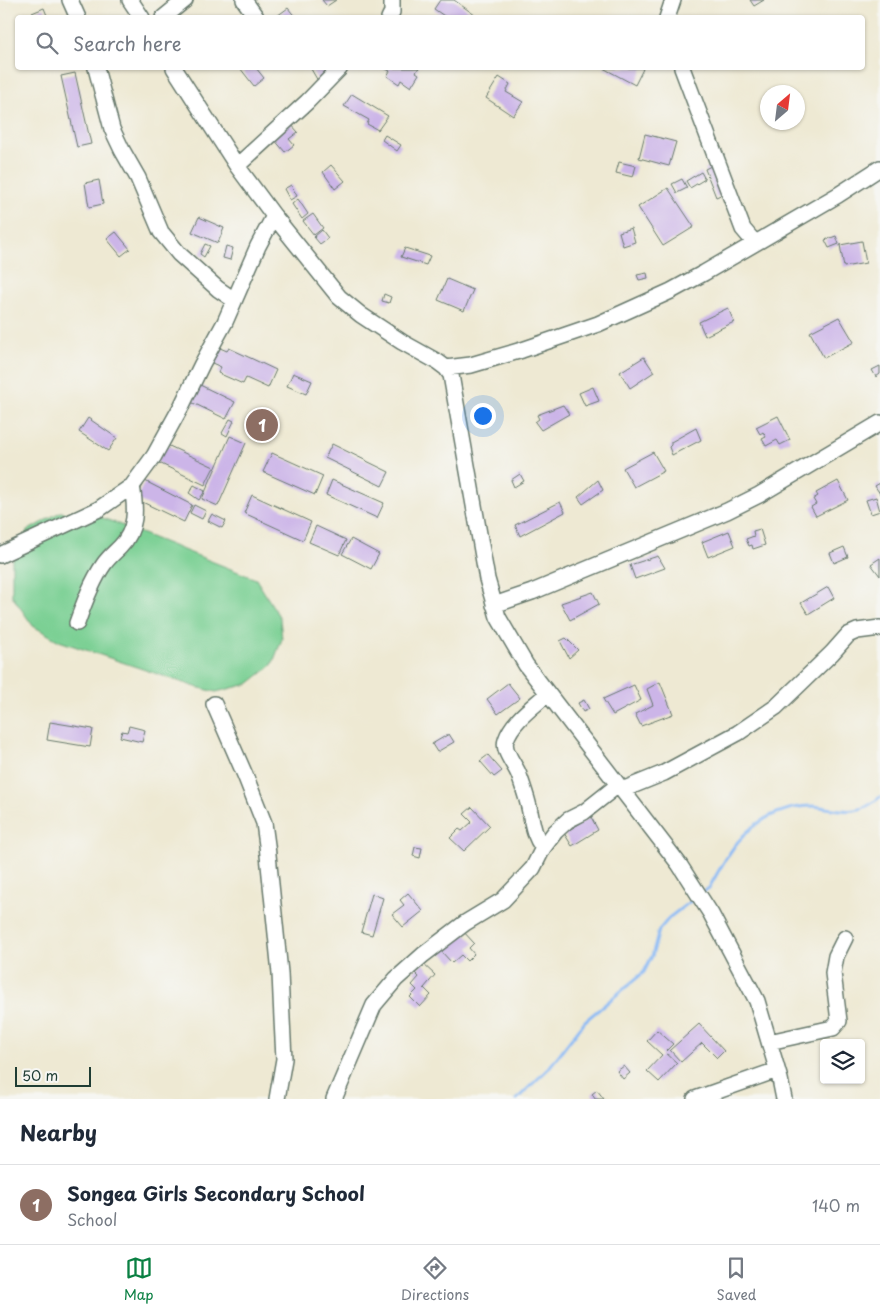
<!DOCTYPE html>
<style>
body{margin:0;font-family:"Playpen Sans",sans-serif;background:#f2f2f3;color:#1f2937}
.controls{position:absolute;right:15px;bottom:15px;display:grid;overflow:hidden;border-radius:5px;box-shadow:0 1px 4px #0004}
.controls button{width:45px;height:45px;display:grid;place-items:center;padding:0;border:0;border-bottom:1px solid #e0e1e3;background:#fff;color:#1f2937;font:25px sans-serif}
.compass{position:absolute;left:760px;top:85px;width:45px;height:45px;border-radius:50%;background:#fff;box-shadow:0 1px 4px #0004;rotate:28deg}
.scale{position:absolute;left:15px;bottom:12px;width:76px;box-sizing:border-box;padding-left:5px;border:2px solid #1f3d34;border-top:0;font-size:14px;line-height:18px;white-space:nowrap;color:#1f3d34;-webkit-text-stroke:4px #f6f6f2;paint-order:stroke}
.you{position:absolute;left:482px;top:415px;width:18px;height:18px;margin:-12px;border:4px solid #fff;border-radius:50%;background:#1a73e8;box-shadow:0 0 0 8px #1a73e833}
.badge{display:grid;place-items:center;width:32px;height:32px;border-radius:50%;background:#0b8043;color:#fff;font-size:16px;font-weight:700}
.pin{position:absolute;translate:-50% -50%;border:2px solid #fff;box-shadow:0 1px 5px #0006}
.list{margin:0;padding:0;list-style:none}
h2{display:flex;justify-content:space-between;align-items:center;height:65px;margin:0;padding:0 20px;font-size:21px}
h2 small{font-size:16px;font-weight:400;color:#747a83}
.list li{display:grid;grid-template-columns:32px 1fr auto;gap:15px;align-items:center;box-sizing:border-box;height:80px;padding:0 20px;border-top:1px solid #e0e1e3}
.list b{display:block;font-size:19px;white-space:nowrap}
.list p{margin:0;font-size:16px;white-space:nowrap;color:#747a83}
.list em{font-size:16px;font-style:normal;color:#747a83}
.icon{flex:none;width:28px;height:28px;fill:none;stroke:currentColor;stroke-width:2;stroke-linecap:round;stroke-linejoin:round}
.map{position:relative;flex:none;width:880px;height:1099px;overflow:hidden}
.search{position:absolute;background:#fff;box-shadow:0 1px 4px #0004;left:15px;right:15px;top:15px;height:55px;display:flex;align-items:center;gap:12px;box-sizing:border-box;padding:0 18px;border-radius:5px;color:#747a83;font-size:19px}
.sheet{height:145px;background:#fff}
nav{display:flex;justify-content:space-around;align-items:center;box-sizing:border-box;height:70px;border-top:1px solid #e0e1e3;background:#fff;font-size:14px;color:#747a83}
nav a{display:grid;justify-items:center;gap:2px}
nav .on{color:#0b8043}
.map>svg:first-child{display:block}
.green{fill:#7bd094;stroke:#4d8664}
.lines{fill:none;stroke-linecap:round;stroke-linejoin:round}
.stream{stroke:#8abaf5;stroke-width:3}
.building{fill:#ccb5e8}
.minor-casing{stroke:#67796c;stroke-width:18}
.minor{stroke:#fff;stroke-width:15}
</style>
<div class="map">
<svg width="880" height="1099" viewBox="0 0 880 1099">
<rect width="100%" height="100%" fill="#f6f6f2"/>
<filter id="ink" filterUnits="userSpaceOnUse"><feTurbulence type="fractalNoise" baseFrequency=".02" numOctaves="2"/><feDisplacementMap in="SourceGraphic" scale="10" xChannelSelector="R" yChannelSelector="G"/><feConvolveMatrix kernelMatrix="1 2 1 2 8 2 1 2 1" color-interpolation-filters="sRGB"/></filter>
<filter id="wash" filterUnits="userSpaceOnUse"><feTurbulence type="fractalNoise" baseFrequency=".0096" numOctaves="4" result="noise"/><feDisplacementMap in="SourceGraphic" scale="20" xChannelSelector="R" yChannelSelector="G"/><feGaussianBlur stdDeviation="1.12" result="paint"/><feColorMatrix in="noise" values="0 0 0 0 0 0 0 0 0 0 0 0 0 0 0 0 0 1.4 0 .05"/><feComposite in="paint" operator="in"/></filter>
<g filter="url(#wash)">
<rect width="100%" height="100%" fill="#eee9d3"/>
<!-- green -->
<path class="green" d="M60 512 98 516 256 579 280 618 282 639 272 665 248 684 216 692 196 687 59 641 33 626 12 596V560L27 531Z"/>
<g class="lines">
<!-- stream -->
<path class="stream" d="M703 892 709 888C727 856 741 827 777 813 787 809 800 806 811 806 839 808 856 819 880 797
M517 1099 548 1069 585 1021 644 972 652 956 659 930 670 917 696 897"/>
</g>
<g id="blocks">
<!-- building -->
<path class="building" d="M322 0H336L327 6Z
M440 0H454L479 18H447L434 9Z
M750 0H764L754 6Z
M44 8 48 18H34L32 13Z
M288 8 296 18H278L277 16Z
M240 68H256L264 78 254 86Z
M313 68H332L318 81 311 69Z
M384 68H419L416 72 419 74 411 87 401 80 399 84 387 76 390 71Z
M603 68H641L643 69 635 85Z
M75 73 91 144 77 147 61 76Z
M499 77 510 84 506 92 523 102 513 116 486 98Z
M352 94 388 116 378 130 367 124 369 120 344 106Z
M290 123 298 132 289 139 294 145 285 152 273 138Z
M645 134 676 142 669 166 639 158Z
M385 135 401 145 397 151 382 140Z
M619 162 636 166 633 177 616 173Z
M331 165 345 181 335 189 323 172Z
M711 166 723 194 716 197 705 169Z
M701 172 705 179 690 188 686 181Z
M682 179 687 188 677 193 672 184Z
M99 180 103 204 89 207 85 183Z
M291 185 297 196 290 200 284 189Z
M668 188 694 227 663 246 638 207Z
M298 199 308 214 302 219 292 204Z
M313 214 323 228 314 235 303 221Z
M199 217 224 228 218 243 192 232Z
M631 228 635 242 623 246 619 232Z
M322 230 328 238 320 244 314 237Z
M116 232 130 249 121 256 107 239Z
M836 236 839 244 829 248 825 240Z
M862 241 866 263 844 267 840 245Z
M205 244 210 246 204 257 200 254Z
M226 246 233 248 230 260 223 258Z
M405 248 430 256 426 265 401 257Z
M647 273 648 278 639 280 637 275Z
M447 279 473 290 464 311 438 300Z
M384 294 391 297 389 303 382 301Z
M728 308 734 322 705 336 699 322Z
M839 317 854 342 824 358 810 332Z
M220 348 227 351 229 348 276 370 268 388 246 378 243 384 218 373 221 367 212 363Z
M644 357 654 372 630 388 620 372Z
M880 366V374L876 377 872 370Z
M293 373 312 381 306 394 287 386Z
M200 385 235 402 226 419 191 402Z
M593 387 599 401 585 406 579 393Z
M563 405 569 414 541 430 535 422 539 419 537 415Z
M778 416 790 440 780 445 777 440 766 446 762 439 766 437 763 432 760 434 756 427Z
M88 418 117 438 108 451 79 432Z
M230 419 234 421 227 436 222 433Z
M696 428 701 440 672 455 669 447 671 445V442Z
M230 436 246 443 218 506 202 499Z
M165 444 214 467 205 485 157 462Z
M332 444 389 472 382 486 325 458Z
M653 452 664 471 634 487 623 468Z
M272 453 323 476 315 495 263 472Z
M520 474 524 481 514 487 511 480Z
M332 480 384 503 377 518 326 495Z
M598 480 603 490 583 504 578 497Z
M145 481 192 505 184 522 136 499Z
M838 481 848 500 816 516 811 507 816 504 813 499 818 496 816 493Z
M880 483V494L875 486Z
M194 485 205 491 199 500 189 493Z
M252 495 311 522 303 540 244 513Z
M876 497 880 511 871 514 866 500Z
M560 502 565 512 520 536 515 525Z
M194 505 206 511 202 519 190 513Z
M212 514 226 521 222 528 208 521Z
M316 526 346 540 339 555 309 542Z
M760 529 765 545 753 549 752 545 749 546 746 539 754 536 753 531Z
M729 531 735 546 708 557 702 542Z
M351 539 379 554 371 569 342 554Z
M844 547 848 557 834 563 830 553Z
M658 556 665 568 635 579 630 565Z
M880 558V576L871 564Z
M828 587 834 598 808 614 801 603Z
M593 592 599 604 570 620 561 603Z
M566 638 578 650 569 658 560 641Z
M660 682 673 714 641 726 635 714 653 705 647 689Z
M508 683 520 698 498 714 487 699Z
M634 685 641 700 613 715 603 699Z
M584 700 589 709 583 712 578 703Z
M50 722 93 729 90 747 47 740Z
M129 726 145 730 142 742 120 737 122 731 127 732Z
M449 734 454 742 437 752 432 744Z
M488 755 502 771 494 777 480 761Z
M472 807 490 826 464 851 450 838 459 829 462 831 472 822 464 814Z
M591 817 598 830 572 846 564 833Z
M415 847 422 848 420 858 413 856Z
M408 893 423 911 403 927 392 914 404 905 400 900Z
M372 894 383 898 372 935 361 932Z
M462 930 474 943 469 948 474 954 467 961 461 955 452 963 440 950Z
M422 963 435 975 424 988 431 995 420 1007 410 997 417 990 412 985 419 977 414 972Z
M699 1024 724 1051 717 1058 702 1043 681 1062 670 1050Z
M657 1030 673 1044 665 1052 677 1063 659 1082 647 1071 662 1055 647 1041Z
M624 1066 630 1073 623 1079 617 1071Z
M597 1090 604 1099H595L592 1094Z"/>
</g>
</g>
<g filter="url(#ink)">
<use href="#blocks" fill-opacity="0" stroke="#67796c" stroke-width="1"/>
<g class="lines">
<!-- minor casing -->
<g class="minor-casing">
<path id="minor" d="M70 0 78 18
M130 0 142 18
M244 0 256 17
M163 18 185 0
M389 18 392 12V0
M667 18 673 0
M96 68 112 129 122 150 138 178 161 232 179 254 218 289 234 300
M174 68 237 166 274 216 339 297 361 315 402 342 438 362 446 368 451 375 487 579 498 617 526 665 679 864 711 914 757 1001 780 1079 784 1099
M682 68 743 229 755 243
M237 166 307 102 340 68
M446 368 471 365 522 350 598 324 671 291 704 273 838 195 880 168
M0 555 99 509 132 486 154 456 182 405 202 364 225 322 258 246 274 216
M494 605 532 592 727 511 759 495 880 423
M77 623C84 603 92 581 104 564 109 557 114 553 120 547 137 530 136 509 132 486
M214 704 245 775 264 823 267 845 280 973 282 1019 284 1059 277 1099
M622 790 664 773 738 733 776 707 832 653 848 635 857 631 880 628
M543 848C534 836 533 826 530 812 528 800 523 787 519 775 515 764 502 751 506 740 512 721 533 707 547 694
M769 1042 833 1028 839 1021 833 973 836 956 845 938
M334 1099 374 1005 396 979 423 955 465 923 503 900 533 868 543 848 555 832 568 820 584 812 618 785
M695 1099 777 1070"/>
</g>
<!-- minor -->
<use href="#minor" class="minor"/>
</g>
</g>
</svg>
<div class="controls">
<button><svg class="icon" aria-label="layers" viewBox="0 0 24 24"><path d="M12 4l9 5-9 5-9-5zM3 14l9 5 9-5"/></svg></button>
</div>
<svg class="compass" viewBox="-18 -18 36 36"><path d="M0-13l5 13h-10z" fill="#e53935"/><path d="M0 13l5-13h-10z" fill="#747a83"/></svg>
<div class="scale">50 m</div>
<div class="you"></div>
<div class="pin badge" style="left:262px;top:425px;background:#8d6e63">1</div>
<div class="search"><svg class="icon" aria-label="search" viewBox="0 0 24 24"><circle cx="10" cy="10" r="6"/><path d="M15 15l6 6"/></svg>Search here</div>
</div>
<section class="sheet">
<h2>Nearby<small></small></h2>
<ul class="list">
<li><span class="badge" style="background:#8d6e63">1</span><div><b>Songea Girls Secondary School</b><p>School</p></div><em>140 m</em></li>
</ul>
</section>
<nav>
<a class="on"><svg class="icon" aria-label="map" viewBox="0 0 24 24"><path d="M3 6l6-2 6 2 6-2v14l-6 2-6-2-6 2zM9 4v14M15 6v14"/></svg>Map</a>
<a><svg class="icon" aria-label="directions" viewBox="0 0 24 24"><path d="M12 3l9 9-9 9-9-9zM9 14v-3h6M13 9l2 2-2 2"/></svg>Directions</a>
<a><svg class="icon" aria-label="saved" viewBox="0 0 24 24"><path d="M7 4h10v16l-5-4-5 4z"/></svg>Saved</a>
</nav>
